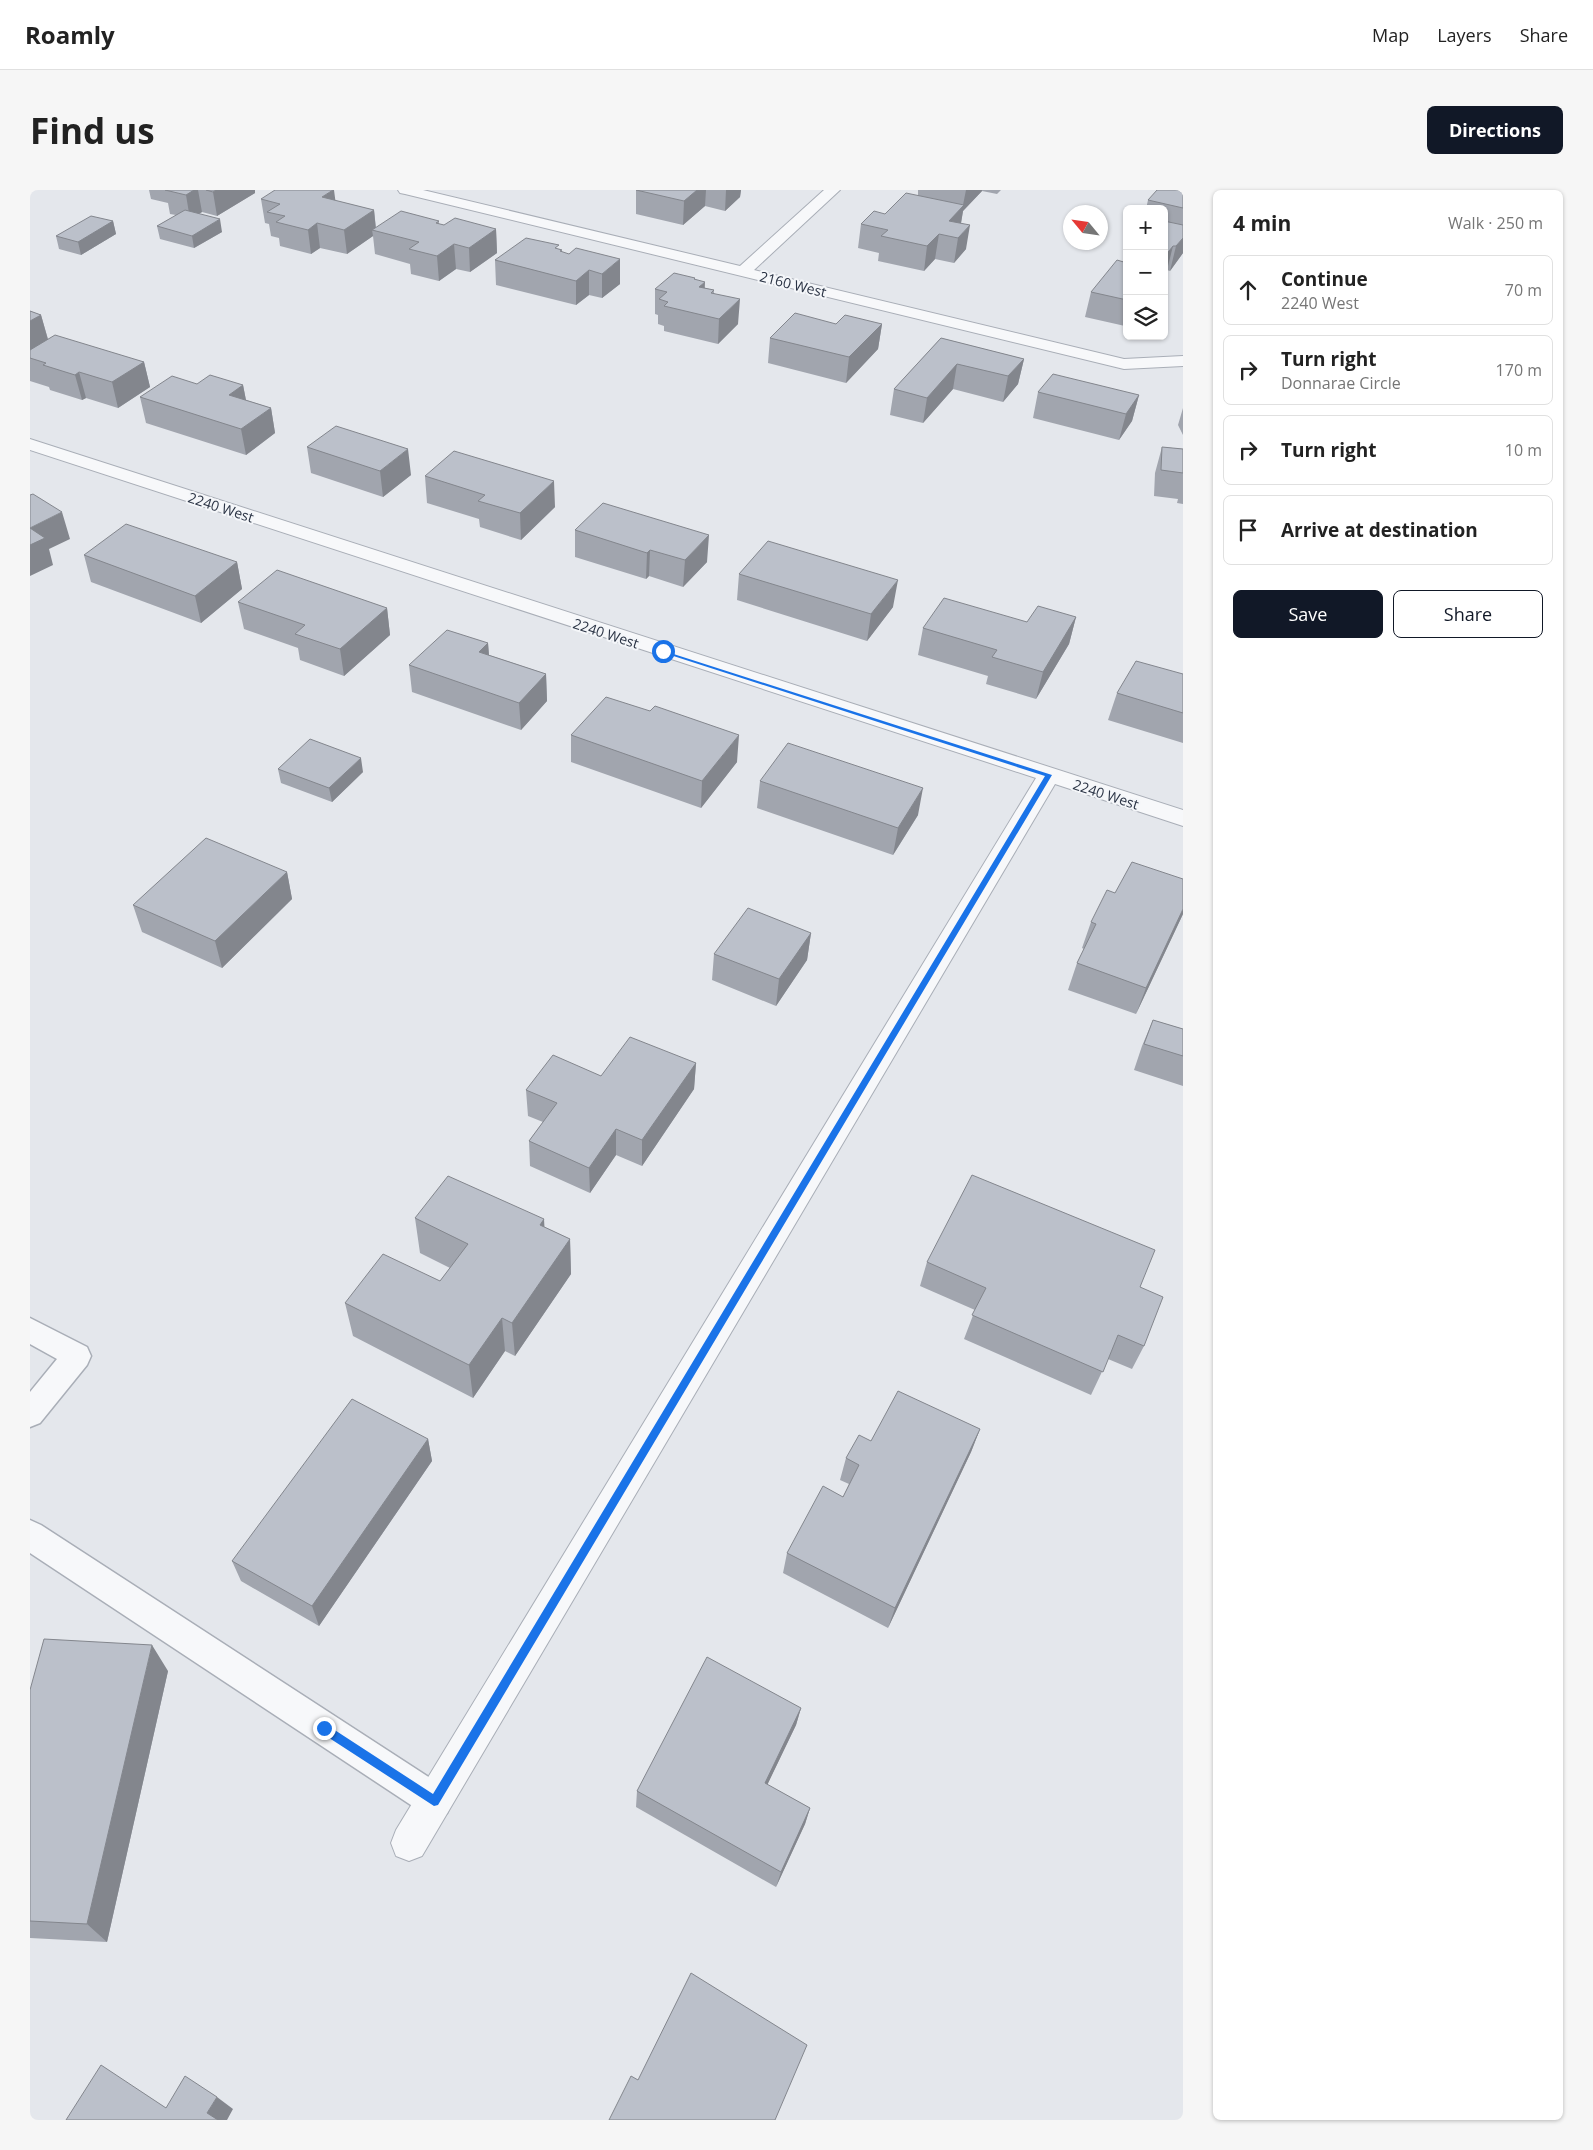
<!DOCTYPE html>
<meta charset="utf-8">
<style>
body{margin:0;font-family:"Open Sans",sans-serif;background:#f6f6f6;color:#222}
.controls{position:absolute;right:15px;top:15px;display:grid;overflow:hidden;border-radius:8px;box-shadow:0 1px 4px #0004}
.controls button{width:45px;height:45px;display:grid;place-items:center;padding:0;border:0;border-bottom:1px solid #e0e0e0;background:#fff;color:#222;font:25px sans-serif}
.compass{position:absolute;left:1033px;top:15px;width:45px;height:45px;border-radius:50%;background:#fff;box-shadow:0 1px 4px #0004;rotate:299deg}
.stop{position:absolute;width:15px;height:15px;margin:-11px;border:4px solid #1a73e8;border-radius:50%;background:#fff}
.stop.end{background:#1a73e8;border-color:#fff;box-shadow:0 1px 5px #0008}
.list{margin:0;padding:0;list-style:none}
h2{display:flex;justify-content:space-between;align-items:center;height:65px;margin:0;padding:0 20px;font-size:21px}
h2 small{font-size:16px;font-weight:400;color:#767676}
.list li{display:grid;grid-template-columns:32px 1fr auto;gap:15px;align-items:center;box-sizing:border-box;height:70px;margin:0 10px 10px;padding:0 10px;border:1px solid #e0e0e0;border-radius:8px}
.list b{display:block;font-size:19px;white-space:nowrap}
.list p{margin:0;font-size:16px;white-space:nowrap;color:#767676}
.list em{font-size:16px;font-style:normal;color:#767676}
.actions{display:flex;gap:10px;padding:15px 20px}
.actions a{flex:1;padding:11px 0;border:1px solid #111827;border-radius:8px;text-align:center;font-size:18px;color:#111827}
.actions .main{background:#111827;color:#fff}
.icon{flex:none;width:28px;height:28px;fill:none;stroke:currentColor;stroke-width:2;stroke-linecap:round;stroke-linejoin:round}
.map{position:relative;flex:none;width:1153px;height:1930px;overflow:hidden;border-radius:8px}
header{display:flex;align-items:center;gap:30px;box-sizing:border-box;height:70px;padding:0 25px;background:#fff;border-bottom:1px solid #e0e0e0}
header strong{font-size:24px}
nav{display:flex;gap:28px;margin-inline-start:auto;font-size:18px}
.intro{display:flex;align-items:center;justify-content:space-between;box-sizing:border-box;height:120px;padding:0 30px}
h1{margin:0;font-size:35px}
.button{padding:12px 22px;border-radius:8px;background:#111827;color:#fff;font-size:18px;font-weight:700}
main{display:flex;gap:30px;padding:0 30px}
aside{flex:1;background:#fff;border-radius:8px;box-shadow:0 1px 4px #0004}
.map>svg:first-child{display:block}
.lines{fill:none;stroke-linecap:round;stroke-linejoin:round}
.service-casing{stroke:#a9aeb7;stroke-width:3}
.minor-casing{stroke:#a9aeb7;stroke-width:2}
.service{fill:#f7f8fa;fill-rule:evenodd}
.minor{fill:#f7f8fa;fill-rule:evenodd}
.wall{fill:#a1a5ae}
.shaded-wall{fill:#83868d}
.building{fill:#bbc0ca;stroke:#83868d}
.route{fill:#1a73e8}
.labels{text-anchor:middle;dominant-baseline:central;stroke-width:4;stroke-linejoin:round;paint-order:stroke}
.far-street-label{font-size:14px;fill:#2b3445;stroke:#f4f6f9}
</style>
<header>
<strong>Roamly</strong>
<nav><a>Map</a><a>Layers</a><a>Share</a></nav>
</header>
<div class="intro"><h1>Find us</h1><a class="button">Directions</a></div>
<main>
<div class="map">
<svg width="1153" height="1930" viewBox="0 0 1153 1930">
<rect width="100%" height="100%" fill="#e4e7ec"/>
<g class="lines">
<!-- service casing -->
<g class="service-casing">
<path id="service" d="M0 1128 57 1157 61 1166 57 1175 10 1233 0 1237V1202L27 1169 0 1154Z
M0 1330 11 1335 417 1599 422 1611 417 1623 405 1628 393 1623 0 1363Z"/>
</g>
<!-- minor casing -->
<g class="minor-casing">
<path id="minor" d="M368 0H393L710 76 794 0H810L724 80 1094 169 1153 166V176L1094 179 375 4 370 3Z
M0 249 1153 620V636L1025 594 392 1666 379 1671 366 1666 361 1653 366 1640 1006 588 0 260Z"/>
</g>
<!-- service -->
<use href="#service" class="service"/>
<!-- minor -->
<use href="#minor" class="minor"/>
</g>
<!-- wall -->
<path class="wall" d="M119 0H225V3L187 26 172 22 169 24 192 42 164 58 130 49 127 36 146 25 140 24 138 13 121 9Z
M606 0H711L710 7 695 21 675 16 653 35 606 24Z
M888 0H971L967 4 952 1 933 21 931 33 936 59 924 73 905 69 894 81 848 71 849 63 828 58 831 34 855 24 888 5Z
M1153 0V63L1140 81 1137 80 1134 84V19H1116L1118 10Z
M231 9 306 11 344 20 346 38 409 31V34L414 35 466 39 467 63 440 82 426 79 409 91 381 84 380 74 345 64 343 46 317 64 290 58 281 64 250 56 249 48 241 46 239 34 235 33Z
M83 31 86 44 51 65 29 59 26 46Z
M529 59 532 62 590 94 572 108 559 105 546 115 466 95 465 70Z
M1097 62V135L1095 136 1055 127 1061 102 1094 72Z
M665 88V90L675 98 684 100V103L708 134 688 154 634 141V136L628 134V125L625 124V99Z
M0 121 11 125 18 149 114 172 120 197 88 218 56 208 52 210 20 200 19 197 0 191Z
M806 134H852L848 159 816 193 738 173 740 148Z
M911 148 994 169 988 194 973 212 923 199 893 233 860 225 864 199Z
M167 194 213 195 216 210 241 218 245 243 216 265 116 233 110 207Z
M1008 202 1109 205 1102 231 1089 250 1003 228Z
M1153 218V245L1148 235Z
M277 257 381 285 353 307 281 283Z
M1132 257 1153 259V314L1147 313 1148 309 1124 306 1125 283Z
M395 286 525 317 491 350 450 337 449 329 397 313Z
M545 340 677 372 653 397 619 386 616 389 545 367Z
M54 365 207 372 212 399 171 433 61 392Z
M709 384 863 417 837 451 707 410Z
M208 412 357 418 360 445 314 486 270 470 268 458 214 439Z
M1046 427 1039 454 1006 509 956 494 958 486 888 465 893 438 997 432Z
M458 453 459 465 516 484 517 511 491 540 382 502 379 475Z
M1153 484V553L1078 530 1087 503Z
M541 545 707 572 671 618 541 572Z
M248 579 333 582 302 612 251 593Z
M730 591 888 625 863 665 727 618Z
M257 682 262 709 192 778 112 742 103 715Z
M1153 724 1106 824 1038 800 1047 773 1054 759 1052 758 1061 732Z
M781 743 777 770 746 816 682 790 684 764Z
M1123 830 1153 839V896L1104 880 1112 856Z
M666 873 664 899 612 976 586 965 560 1003 500 976 499 951 513 932 498 926 496 900 571 886Z
M385 1028 514 1029V1037L540 1049 541 1084 485 1166 475 1161 443 1208 323 1146 315 1113 410 1091 420 1078 390 1063Z
M897 1072 1110 1097 1114 1156 1102 1179 1078 1169 1061 1205 934 1149 945 1120 890 1096Z
M950 1239 941 1262 858 1438 753 1383 757 1363 813 1307 819 1294 810 1290 816 1268 841 1251Z
M398 1249 402 1271 289 1436 211 1391 202 1371Z
M138 1481 77 1752 0 1748V1500Z
M771 1518 766 1535 737 1595 780 1618 775 1634 746 1697 606 1617 607 1601Z"/>
<!-- shaded-wall -->
<path class="shaded-wall" d="M164 0H168L172 22 160 29 156 5Z
M186 0H225V3L187 26 183 2Z
M303 0H304L307 23 292 7Z
M667 0H676L675 16 653 35 654 11Z
M696 0H711L710 7 695 21Z
M936 0H952V1L933 21 930 39 919 31 933 15Z
M344 20 346 41 342 40 343 46 317 64 314 40Z
M190 29 192 42 164 58 162 46Z
M83 31 86 44 51 65 48 52Z
M287 33 290 58 281 64 278 40Z
M940 35 936 59 924 73 928 48Z
M466 39 467 63 440 82 439 58Z
M909 44 905 69 894 81 897 56Z
M1153 48V63L1140 81 1146 56Z
M424 54 426 79 409 91 407 66Z
M1143 56 1137 80 1134 84V70L1135 66Z
M590 69V94L572 108V84Z
M559 80V105L546 115V91Z
M675 92 674 117 669 97Z
M710 109 708 134 688 154 689 129Z
M11 125 18 150 0 161V131Z
M852 134 848 159 816 193 819 167Z
M994 169 988 194 973 212 978 186Z
M114 172 120 197 88 218 82 192Z
M927 174 923 199 893 233 897 208Z
M49 182 56 208 52 210 45 185Z
M213 195 218 221 199 205Z
M1109 205 1102 231 1089 250 1096 224Z
M241 218 245 243 216 265 211 239Z
M378 259 381 285 353 307 350 281Z
M524 291 525 317 491 350 490 323Z
M32 322 40 349 19 359 23 375 0 386V338Z
M679 345 677 372 653 397 655 370Z
M620 360 619 386 616 389 617 363Z
M207 372 212 399 171 433 165 406Z
M868 390 863 417 837 451 841 424Z
M357 418 360 445 314 486 310 459Z
M1046 427 1039 454 1006 509 1013 482Z
M458 453 460 480 449 462Z
M516 484 517 511 491 540 489 513Z
M709 545 707 572 671 618 672 591Z
M331 568 333 582 302 612 299 598Z
M893 598 888 625 863 665 868 638Z
M257 682 262 709 192 778 185 751Z
M1153 719V724L1106 824 1116 798Z
M781 743 777 770 746 816 749 789Z
M666 873 664 899 612 976V950Z
M586 939V965L560 1003 559 978Z
M514 1029 516 1064 510 1035Z
M540 1049 541 1084 485 1166 482 1133Z
M472 1128 475 1161 443 1208 439 1175Z
M950 1239 941 1262 858 1438 865 1418Z
M398 1249 402 1271 289 1436 282 1416Z
M122 1455 138 1481 77 1752 57 1734Z
M771 1518 766 1535 730 1610 735 1593Z
M780 1618 775 1634 746 1697 751 1682Z
M187 1907 203 1919 197 1930H187L177 1923Z"/>
<!-- building -->
<path class="building" d="M135 0H164L156 5Z
M176 0H186L183 2Z
M245 0H303L292 7 344 20 314 40 287 33 278 40 246 32 255 26 237 22 250 14 231 9Z
M606 0H667L654 11Z
M1127 0H1153V18L1118 10Z
M876 3 934 15 919 31 940 35 928 48 909 44 897 56 851 46 858 40 831 34 844 21 855 24Z
M155 20 190 29 162 46 127 36Z
M371 21 409 31 406 33 414 35 425 28 466 39 439 58 424 54 407 66 379 59 389 52 342 40Z
M61 26 83 31 48 52 26 46Z
M1134 31 1153 35V48L1146 56H1143L1135 66H1134Z
M496 48 529 55 525 58 532 60 530 61 539 64 546 58 590 69 572 84 559 80 546 91 465 70Z
M1087 70 1097 73V110L1061 102Z
M644 83 665 88 664 89 675 92 669 97 684 100 681 103 710 109 689 129 634 116 638 112 629 109 637 102 625 99Z
M0 121 11 125 0 131Z
M765 123 806 134 815 125 852 134 819 167 740 148Z
M25 145 114 172 82 192 49 182 45 185 13 175 16 173 0 168V160Z
M911 148 994 169 978 186 927 174 897 208 864 199Z
M1023 184 1109 205 1096 224 1008 202Z
M180 185 213 195 199 205 241 218 211 239 110 207 142 186 167 194Z
M306 236 378 259 350 281 277 257Z
M1132 257 1153 259V283L1131 280Z
M424 261 524 291 490 323 448 311 455 305 395 286Z
M3 304 32 322 0 338 15 348 0 355V305Z
M573 313 679 345 655 370 620 360 617 363 545 340Z
M96 334 207 372 165 406 54 365Z
M738 351 868 390 841 424 709 384Z
M247 380 357 418 310 459 265 444 275 435 208 412Z
M914 408 997 432 1008 416 1046 427 1013 482 962 467 967 460 893 438Z
M417 440 458 453 449 462 516 484 489 513 379 475Z
M1106 471 1153 484V523L1087 503Z
M576 507 620 521 625 516 709 545 672 591 541 545Z
M280 549 331 568 299 598 248 579Z
M758 553 893 598 868 638 730 591Z
M176 648 257 682 185 751 103 715Z
M1102 672 1153 689V719L1116 798 1047 773 1066 734 1061 732 1077 700 1085 703Z
M718 718 781 743 749 789 684 764Z
M1123 830 1153 839V866L1114 854Z
M600 847 666 873 612 950 586 939 559 978 499 951 527 913 496 900 523 865 571 886Z
M942 985 1125 1060 1110 1097 1133 1107 1114 1156 1088 1145 1073 1182 942 1125 956 1098 897 1072Z
M418 986 514 1029 510 1035 540 1049 482 1133 472 1128 439 1175 315 1113 353 1064 410 1091 438 1054 385 1028Z
M868 1201 950 1239 865 1418 757 1363 793 1296 813 1307 829 1275 816 1268 829 1245 841 1251Z
M322 1209 398 1249 282 1416 202 1371Z
M14 1449 122 1455 57 1734 0 1731V1500Z
M677 1467 771 1518 735 1593 780 1618 751 1682 607 1601Z
M661 1783 777 1855 745 1930H579L601 1886 608 1890Z
M71 1875 136 1918 155 1886 187 1907 177 1923 188 1930H36Z"/>
<!-- route -->
<path class="route" d="M631 460 1022 585 408 1615 404 1616 290 1542 289 1538 290 1535 294 1533 297 1535 403 1604 1015 586 631 462Z"/>
<g class="labels">
<!-- far-street labels -->
<g class="far-street-label">
<text transform="translate(763 94) rotate(14)">2160 West</text>
<text transform="translate(191 317) rotate(18)">2240 West</text>
<text transform="translate(576 443) rotate(18)">2240 West</text>
<text transform="translate(1076 604) rotate(18)">2240 West</text>
</g>
</g>
</svg>
<div class="controls">
<button>+</button>
<button>−</button>
<button><svg class="icon" aria-label="layers" viewBox="0 0 24 24"><path d="M12 4l9 5-9 5-9-5zM3 14l9 5 9-5"/></svg></button>
</div>
<svg class="compass" viewBox="-18 -18 36 36"><path d="M0-13l5 13h-10z" fill="#e53935"/><path d="M0 13l5-13h-10z" fill="#767676"/></svg>
<div class="stop" style="left:633px;top:461px"></div>
<div class="stop end" style="left:294px;top:1538px"></div>
</div>
<aside>
<h2>4 min<small>Walk · 250 m</small></h2>
<ul class="list">
<li><svg class="icon" aria-label="ahead" viewBox="0 0 24 24"><path d="M12 20V5M6 11l6-6 6 6"/></svg><div><b>Continue</b><p>2240 West</p></div><em>70 m</em></li>
<li><svg class="icon" aria-label="right" viewBox="0 0 24 24"><path d="M7 20v-9h11M14 6l5 5-5 5"/></svg><div><b>Turn right</b><p>Donnarae Circle</p></div><em>170 m</em></li>
<li><svg class="icon" aria-label="right" viewBox="0 0 24 24"><path d="M7 20v-9h11M14 6l5 5-5 5"/></svg><div><b>Turn right</b></div><em>10 m</em></li>
<li><svg class="icon" aria-label="arrive" viewBox="0 0 24 24"><path d="M6 21V4h12l-3 4 3 4H6"/></svg><div><b>Arrive at destination</b></div></li>
</ul>
<div class="actions"><a class="main">Save</a><a>Share</a></div>
</aside>
</main>
